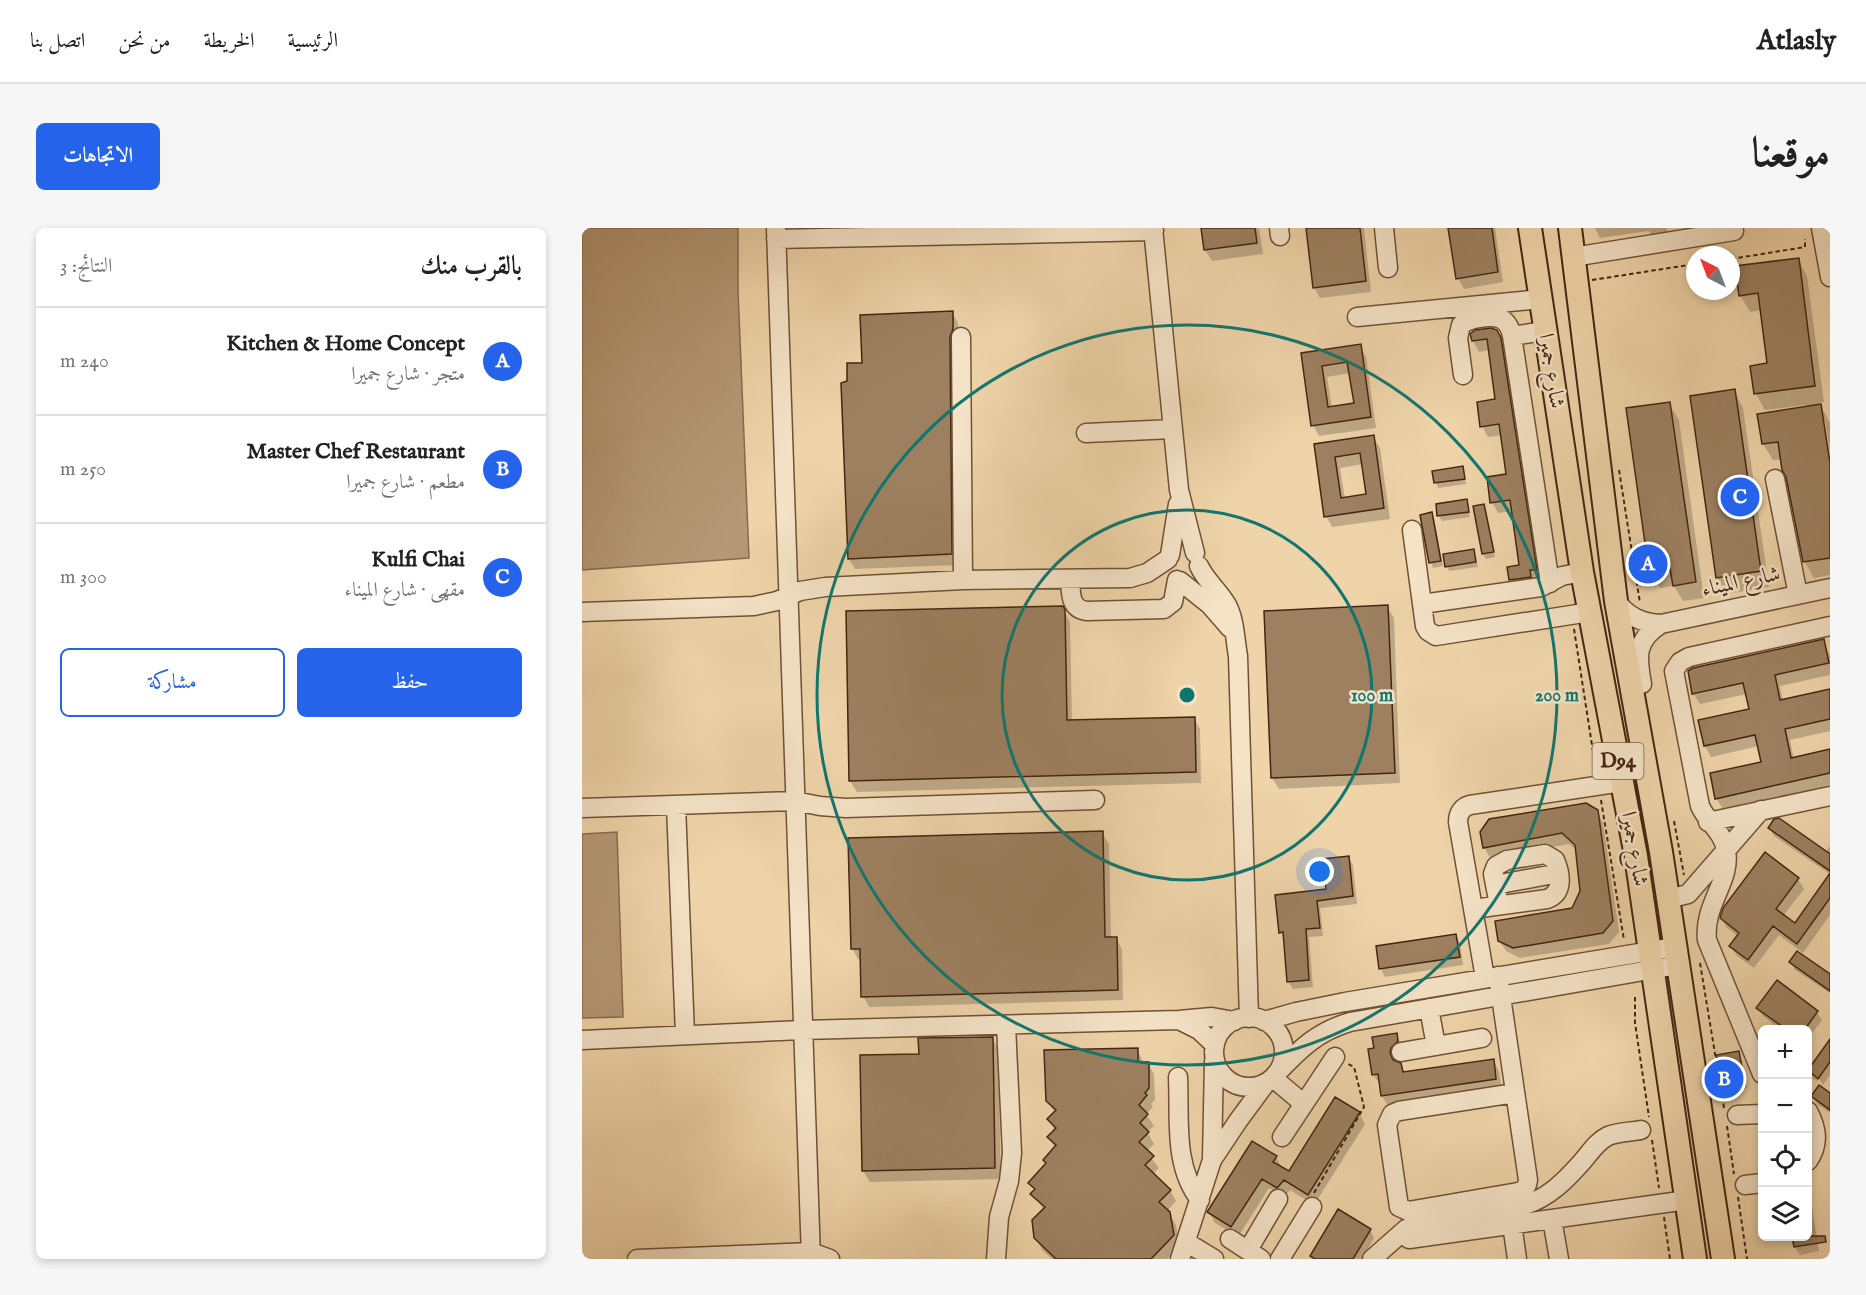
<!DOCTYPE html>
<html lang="ar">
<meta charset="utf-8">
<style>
body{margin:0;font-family:"IM FELL English",Amiri,serif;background:#f6f6f6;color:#222;direction:rtl}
.controls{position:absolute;right:18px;bottom:18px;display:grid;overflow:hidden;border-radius:9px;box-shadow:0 3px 9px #0003}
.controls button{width:54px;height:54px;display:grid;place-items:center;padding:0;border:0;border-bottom:2px solid #e0e0e0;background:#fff;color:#222;font:30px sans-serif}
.compass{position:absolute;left:1104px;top:18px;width:54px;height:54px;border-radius:50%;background:#fff;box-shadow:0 3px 9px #0003;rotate:318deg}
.you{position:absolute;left:738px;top:644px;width:21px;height:21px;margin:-15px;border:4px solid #fff;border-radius:50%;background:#1a73e8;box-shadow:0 0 0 9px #1a73e833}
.badge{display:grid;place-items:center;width:39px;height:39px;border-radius:50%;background:#2563eb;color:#fff;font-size:20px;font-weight:700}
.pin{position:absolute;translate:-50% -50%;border:3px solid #fff;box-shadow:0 2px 6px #0006}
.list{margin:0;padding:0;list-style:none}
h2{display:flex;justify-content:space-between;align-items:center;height:78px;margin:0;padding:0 24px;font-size:26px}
h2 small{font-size:20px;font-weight:400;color:#767676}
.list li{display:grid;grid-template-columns:39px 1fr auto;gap:18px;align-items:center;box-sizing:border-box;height:108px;padding:0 24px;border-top:2px solid #e0e0e0}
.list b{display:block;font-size:22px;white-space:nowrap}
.list p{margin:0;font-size:20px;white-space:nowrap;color:#767676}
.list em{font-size:20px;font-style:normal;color:#767676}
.actions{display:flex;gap:12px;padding:18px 24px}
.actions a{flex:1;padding:14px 0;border:2px solid #2563eb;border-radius:9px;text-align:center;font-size:21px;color:#2563eb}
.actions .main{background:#2563eb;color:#fff}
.icon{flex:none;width:33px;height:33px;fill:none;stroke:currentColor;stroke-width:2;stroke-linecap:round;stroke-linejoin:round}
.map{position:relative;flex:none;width:1248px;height:1031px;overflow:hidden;direction:ltr;border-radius:9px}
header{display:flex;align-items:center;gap:36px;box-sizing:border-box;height:84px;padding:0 30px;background:#fff;border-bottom:2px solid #e0e0e0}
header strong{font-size:28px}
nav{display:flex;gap:33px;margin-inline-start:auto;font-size:21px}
.intro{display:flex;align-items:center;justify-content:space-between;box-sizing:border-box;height:144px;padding:0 36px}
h1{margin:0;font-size:42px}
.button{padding:15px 27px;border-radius:9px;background:#2563eb;color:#fff;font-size:21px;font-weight:700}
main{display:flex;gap:36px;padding:0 36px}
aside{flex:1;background:#fff;border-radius:9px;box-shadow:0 3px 9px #0003}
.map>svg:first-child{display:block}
.water{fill:#b59875;stroke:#886a4d;stroke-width:1.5}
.shadow{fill:#0003;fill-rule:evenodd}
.building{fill:#9d8060;stroke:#442510;stroke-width:1.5;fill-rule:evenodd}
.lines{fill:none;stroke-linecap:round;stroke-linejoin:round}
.minor-casing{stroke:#6f5136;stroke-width:21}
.major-casing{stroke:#442510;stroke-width:26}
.path{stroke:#442510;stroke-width:2;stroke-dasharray:4.5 3;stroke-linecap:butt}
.minor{stroke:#f5e3c7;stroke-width:18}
.major{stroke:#efd4a9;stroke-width:22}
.ring{fill:none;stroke:#0f766e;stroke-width:3}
.labels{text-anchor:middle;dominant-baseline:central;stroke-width:5;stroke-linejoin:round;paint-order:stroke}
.shield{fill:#f5e3c7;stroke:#795e47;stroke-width:1.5}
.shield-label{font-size:21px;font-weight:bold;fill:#442510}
.street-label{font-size:22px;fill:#442510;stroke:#f5e3c7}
.centre{fill:#0f766e;stroke:#f5e3c7;stroke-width:3}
.ring-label{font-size:18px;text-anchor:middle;font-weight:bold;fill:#0f766e;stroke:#f5e3c7;stroke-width:5;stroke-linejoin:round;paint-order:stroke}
</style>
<header>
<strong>Atlasly</strong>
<nav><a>الرئيسية</a><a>الخريطة</a><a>من نحن</a><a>اتصل بنا</a></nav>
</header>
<div class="intro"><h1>موقعنا</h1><a class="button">الاتجاهات</a></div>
<main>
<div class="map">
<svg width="1248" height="1031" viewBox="0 0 1248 1031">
<rect width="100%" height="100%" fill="#efd4a9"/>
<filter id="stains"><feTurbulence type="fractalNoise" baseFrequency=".00333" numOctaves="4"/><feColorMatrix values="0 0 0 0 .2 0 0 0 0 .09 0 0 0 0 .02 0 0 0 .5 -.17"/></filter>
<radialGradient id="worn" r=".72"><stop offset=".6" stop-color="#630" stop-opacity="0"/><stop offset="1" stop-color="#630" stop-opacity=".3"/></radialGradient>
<!-- water -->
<path class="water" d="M0 0H156V63L167 330 0 342Z
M35 604 41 789 0 790V606Z"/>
<!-- shadow -->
<path class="shadow" d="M620 0H677L681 26 630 33 623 22Z
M725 0H782L789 64 738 70 732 59Z
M868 0H913L921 54 882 61 876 50Z
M1013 0H1085L1086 6 1072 12 1067 3 1018 10Z
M1216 31 1225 48 1242 174 1237 175 1248 195V225L1243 193H1240L1248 245V347L1232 350 1222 333 1206 249 1200 231 1191 232 1181 216 1223 180V177L1183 182 1174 166 1187 136 1180 82 1168 84 1158 67Z
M370 84 376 95 377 113 375 337 273 341 267 331V154L281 136Z
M914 103 924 123 960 352 934 363 928 352 939 339 931 283 916 285 910 274 926 247 920 207 906 209 900 198 915 172 908 122 897 124 891 113 890 107Z
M778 118 784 129 794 200 737 208 731 197 721 126ZM768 145 773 176 750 180 745 149Z
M1152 163 1161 180 1187 359 1145 366 1135 349Z
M1087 176 1097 192 1122 370 1101 373 1092 358 1078 360 1068 343Z
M791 209 798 220 808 291 750 299 744 288 734 218ZM781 236 786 267 763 271 758 240Z
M880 240 884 256 856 260 851 244Z
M884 273 888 289 860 293 857 288Z
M901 277 904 282 913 329 904 331 901 326 892 279Z
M849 286 852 291 861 338 851 340 849 335Z
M892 323 896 339 867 343 865 338Z
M480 379 488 394 490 494 612 490 618 501 619 555 275 564 268 553Z
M805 379 812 390 818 555 697 561 690 550Z
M1241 413 1248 428V447L1198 458 1201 473 1248 462V503L1208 512 1212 531 1248 523V557L1141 581 1134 570 1129 546 1181 535 1177 518 1129 529 1123 518 1118 493 1169 482 1165 466 1118 476 1111 465 1107 444 1112 441ZM1168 451 1169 454 1112 467V464Z
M1015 583 1021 595 1037 704 1027 716 938 730 924 723 917 712 991 681 1000 663 995 622 987 616 908 630 902 619Z
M1188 600 1243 625 1248 618V646L1192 608Z
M520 605 527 616 529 711 534 710 540 721 541 772 287 779 281 768 280 731H276L270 720Z
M766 629 771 637 775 676 738 680 741 708 727 709 731 759 711 761 706 753 703 712 699 704 745 662Z
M1216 651 1222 661 1201 688 1213 697 1248 652V687L1221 725 1197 707 1172 740 1155 728 1149 718 1156 708 1145 700 1140 690Z
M874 708 878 716 881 737 803 749 799 741Z
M1209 734 1248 747V765L1213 742Z
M1195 755 1235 784 1240 792 1226 811V802H1199L1181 788 1176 780Z
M814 807 821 818 814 834 818 836 824 846 911 833 917 843 920 862 806 878 800 868 799 857 791 847 788 822 793 821Z
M410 810 416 821 419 951 288 954 281 943 338 827Z
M1248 813V847L1241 857 1233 844 1231 845 1236 854 1231 851 1226 843Z
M555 821 562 836H566L572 846 573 872 569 876 571 879 564 886 572 898 565 904 572 916 564 924 577 940 571 946 588 962 594 973 585 983 594 997 597 1018 585 1031H470L460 1022 454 1010 462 982 450 966 453 963 448 955 465 937 473 920 467 910 473 903 467 891 473 885 465 872Z
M1156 825 1160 833 1165 860 1145 864 1141 856 1136 828Z
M1248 867V885L1235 876 1231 868Z
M777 885 783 896 732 977 708 962 702 969 687 960 656 1009 633 995 627 984 694 929 700 940 708 945Z
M1226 972 1230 980 1237 1023 1218 1027 1213 1019 1226 1008Z
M788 1002 792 1010 780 1031H731L730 1028Z"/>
<!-- building -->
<path class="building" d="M619 0H673L675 15 622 22Z
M724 0H778L784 53 731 60Z
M866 0H910L916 44 874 51Z
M1217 30 1233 158 1172 166 1168 138 1185 135 1176 65 1157 68 1153 38Z
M371 83V101L368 109 370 326 266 331 259 155 265 153V135H280L278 87Z
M909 100 915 102 919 110 955 342H948L949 349 927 352 925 339 937 337 928 272 908 275 905 249 924 246 917 196 898 199 895 174 913 171 905 111 890 113 888 106 893 102Z
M779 116 789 189 729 198 719 125ZM765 134 772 175 746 179 740 138Z
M1153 161 1179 343 1134 350 1108 168Z
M1088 174 1114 354 1091 358 1088 341 1067 344 1044 180Z
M1239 176 1248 235V330L1221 334 1204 249 1200 242 1196 214 1180 216 1175 186Z
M792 207 802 280 742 289 732 216ZM778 225 784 266 759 270 753 229Z
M881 238 883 251 852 255 850 243Z
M885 271 887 284 855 288 854 276Z
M902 276 912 324 900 326 891 278Z
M850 284 859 333 847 335 838 287Z
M892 321 894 334 863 339 861 326Z
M806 377 813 545 689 550 682 383Z
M481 378 483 382 485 492 613 489 614 544 267 553 264 383Z
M1242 411 1247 435 1193 447 1198 472 1248 461V491L1203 501 1209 530 1248 521V545L1133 571 1128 545 1179 534 1173 507 1122 518 1116 492 1167 481 1161 455 1110 466 1106 443 1111 440Z
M1004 575 1016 582 1031 693 1021 705 931 720 916 713 913 693 990 680 998 663 993 617 980 605 901 620 898 604 907 591Z
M1197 590 1248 626V643L1186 600 1192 591Z
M521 603 523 709H535L536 762 279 769 278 721H269L266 610Z
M1183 624 1217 650 1194 681 1213 695 1248 645V670L1215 716 1191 698 1166 732 1147 718 1157 705 1138 690 1141 680Z
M767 628 771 668 735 673 738 700 724 701 727 752 705 754 701 704 697 705 693 667 744 661 740 631Z
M874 706 878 729 797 741 794 718Z
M1215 723 1248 746V763L1207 734Z
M1195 752 1236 783 1223 801H1204L1174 780Z
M815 805 816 813 809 820 808 825 811 832 819 835 821 844 912 831 914 851 799 868 796 846 790 847 786 821 792 820 790 809Z
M411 809 413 940 280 943 278 827 337 826 336 810Z
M1248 811V834L1236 851 1226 842Z
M556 820V834H567V860L563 865 565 867 557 877 566 886 558 895 567 904 557 914 572 928 563 937 589 962 577 974 588 984 592 1007 569 1031H474L452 1010 450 992 463 979 448 966 453 961 446 955 464 935 461 932 474 917 465 909 474 900 465 891 474 882 464 873 462 822Z
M1157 823 1162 852 1139 856 1134 827Z
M1237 857 1248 865V882L1229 868Z
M753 869 778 884 726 967 702 952 695 960 680 951 649 999 625 984 670 913 695 928 691 934 707 943Z
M756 981 789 1001 771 1031H733L728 1028Z
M1210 1008H1243L1244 1014 1212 1019Z"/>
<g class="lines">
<!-- minor casing -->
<g class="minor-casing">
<path id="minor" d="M194 0 229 1031
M571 0 597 262 613 325
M697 0 698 8
M802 0 806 40
M1239 0 1248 49
M194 11 572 3
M991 29 1152 3
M775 89 959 71
M930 108 963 103
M379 109 381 352
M881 147 876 110 879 97C885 92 890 91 897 90 915 87 926 89 930 108L968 355
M504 205 591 201
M1193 251 1216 367
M830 302 843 398 846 403 854 408 1008 384
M588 327 596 276
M617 338C624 353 637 363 645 377 653 392 653 412 656 428L667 790
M488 352C489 366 488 381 505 383L582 381 591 374 595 352
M598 353 628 377 648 400
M1034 373C1046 389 1060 395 1079 396L1248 360
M840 376 959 359 980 348 1000 344
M0 384 172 378 195 373 218 363 243 359 381 352 548 350 565 345 586 331
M1060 456C1055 429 1053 412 1079 396
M94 577 103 807
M0 580 213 573 238 578 264 580 513 572
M1126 594 1248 568
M913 657 977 645
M1086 671 1106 666 1179 582
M891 681 965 671C982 665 979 646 973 632L963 626 925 632 914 638 911 646 917 677
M916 748 946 952C945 959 943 962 936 964L826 983 817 979 805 897 810 886 817 883 933 865
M903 750 876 594C876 585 880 579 888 577L1040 554
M847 780 854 818
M632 824a35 35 0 1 1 70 0a35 35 0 1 1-70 0Z
M597 792 617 802 633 817
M682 793 714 784 763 774 1093 719
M0 812 221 802 597 792 630 789 652 793
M819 824 900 810
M696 844C719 820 735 804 768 794L1096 737
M1180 846 1125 712C1121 676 1150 653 1144 622 1141 604 1125 594 1118 578L1092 443 1098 434 1107 429 1248 398
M596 849C598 890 591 938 618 972
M691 850 722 876
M1226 883C1235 900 1238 916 1226 933
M1155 887 1180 886
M700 909 753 829
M630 931 632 833
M1163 957 1180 955
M970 991 977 1031
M930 996 935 1031
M648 1011 679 1031
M827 1011 1105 972
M604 1014 632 1031
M666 1022 696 971
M55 1031 229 1024 248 1031
M414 1031 417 989 427 953 430 925 424 797
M598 1031 630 932 656 893 684 855
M698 1031 730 979
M790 1031 824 1001 838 994 943 977C966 970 983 953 999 935 1008 925 1014 914 1026 908 1036 904 1048 904 1059 902"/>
</g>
<!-- major casing -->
<g class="major-casing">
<path id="major" d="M948 0 1000 344 1054 628 1113 1031
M988 0 1034 373 1079 624 1141 1031"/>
</g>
<!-- path -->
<path class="path" d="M1149 31 1223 19V11
M1010 52 1113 36
M1037 242 1058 375
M992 401 1014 543
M1019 572 1042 712
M1092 593 1102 647
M1118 735 1142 880
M1053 769V795L1067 889
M1145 898 1152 946
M1070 912 1077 960
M732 965 782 879 772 839 766 836
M1156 969 1165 1031
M1082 989 1088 1031"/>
<!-- minor -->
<use href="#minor" class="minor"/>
<!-- major -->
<use href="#major" class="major"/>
</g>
<!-- distance rings -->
<g class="ring">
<circle cx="605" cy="467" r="185"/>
<circle cx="605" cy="467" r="370"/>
</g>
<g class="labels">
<!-- shield labels -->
<rect class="shield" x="1010.5" y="515" width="51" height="36" rx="4.5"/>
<g class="shield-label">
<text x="1036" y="533">D94</text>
</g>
<!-- street labels -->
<g class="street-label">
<text transform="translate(969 143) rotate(81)">شارع جميرا</text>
<text transform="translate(1159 354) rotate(-12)">شارع الميناء</text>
<text transform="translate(1052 621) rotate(80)">شارع جميرا</text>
</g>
</g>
<circle cx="605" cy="467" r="9" class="centre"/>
<g class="ring-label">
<text x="790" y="473">100 m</text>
<text x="975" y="473">200 m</text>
</g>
<rect width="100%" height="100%" filter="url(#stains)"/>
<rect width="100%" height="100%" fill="url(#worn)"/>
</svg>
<div class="controls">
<button>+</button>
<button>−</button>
<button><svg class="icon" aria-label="locate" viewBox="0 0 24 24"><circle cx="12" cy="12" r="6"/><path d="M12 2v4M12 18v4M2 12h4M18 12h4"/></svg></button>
<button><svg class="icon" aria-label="layers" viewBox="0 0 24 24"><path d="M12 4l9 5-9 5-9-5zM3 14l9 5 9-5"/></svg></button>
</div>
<svg class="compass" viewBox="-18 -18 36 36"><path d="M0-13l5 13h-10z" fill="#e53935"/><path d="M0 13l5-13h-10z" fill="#767676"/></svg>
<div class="you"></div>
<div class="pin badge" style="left:1066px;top:336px">A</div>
<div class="pin badge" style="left:1142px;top:851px">B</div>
<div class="pin badge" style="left:1158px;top:269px">C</div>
</div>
<aside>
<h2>بالقرب منك<small>النتائج: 3</small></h2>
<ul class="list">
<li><span class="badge">A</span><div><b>Kitchen &amp; Home Concept</b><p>متجر · شارع جميرا</p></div><em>240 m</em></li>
<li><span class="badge">B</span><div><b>Master Chef Restaurant</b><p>مطعم · شارع جميرا</p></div><em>250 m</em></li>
<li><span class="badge">C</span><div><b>Kulfi Chai</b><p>مقهى · شارع الميناء</p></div><em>300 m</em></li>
</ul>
<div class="actions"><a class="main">حفظ</a><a>مشاركة</a></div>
</aside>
</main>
